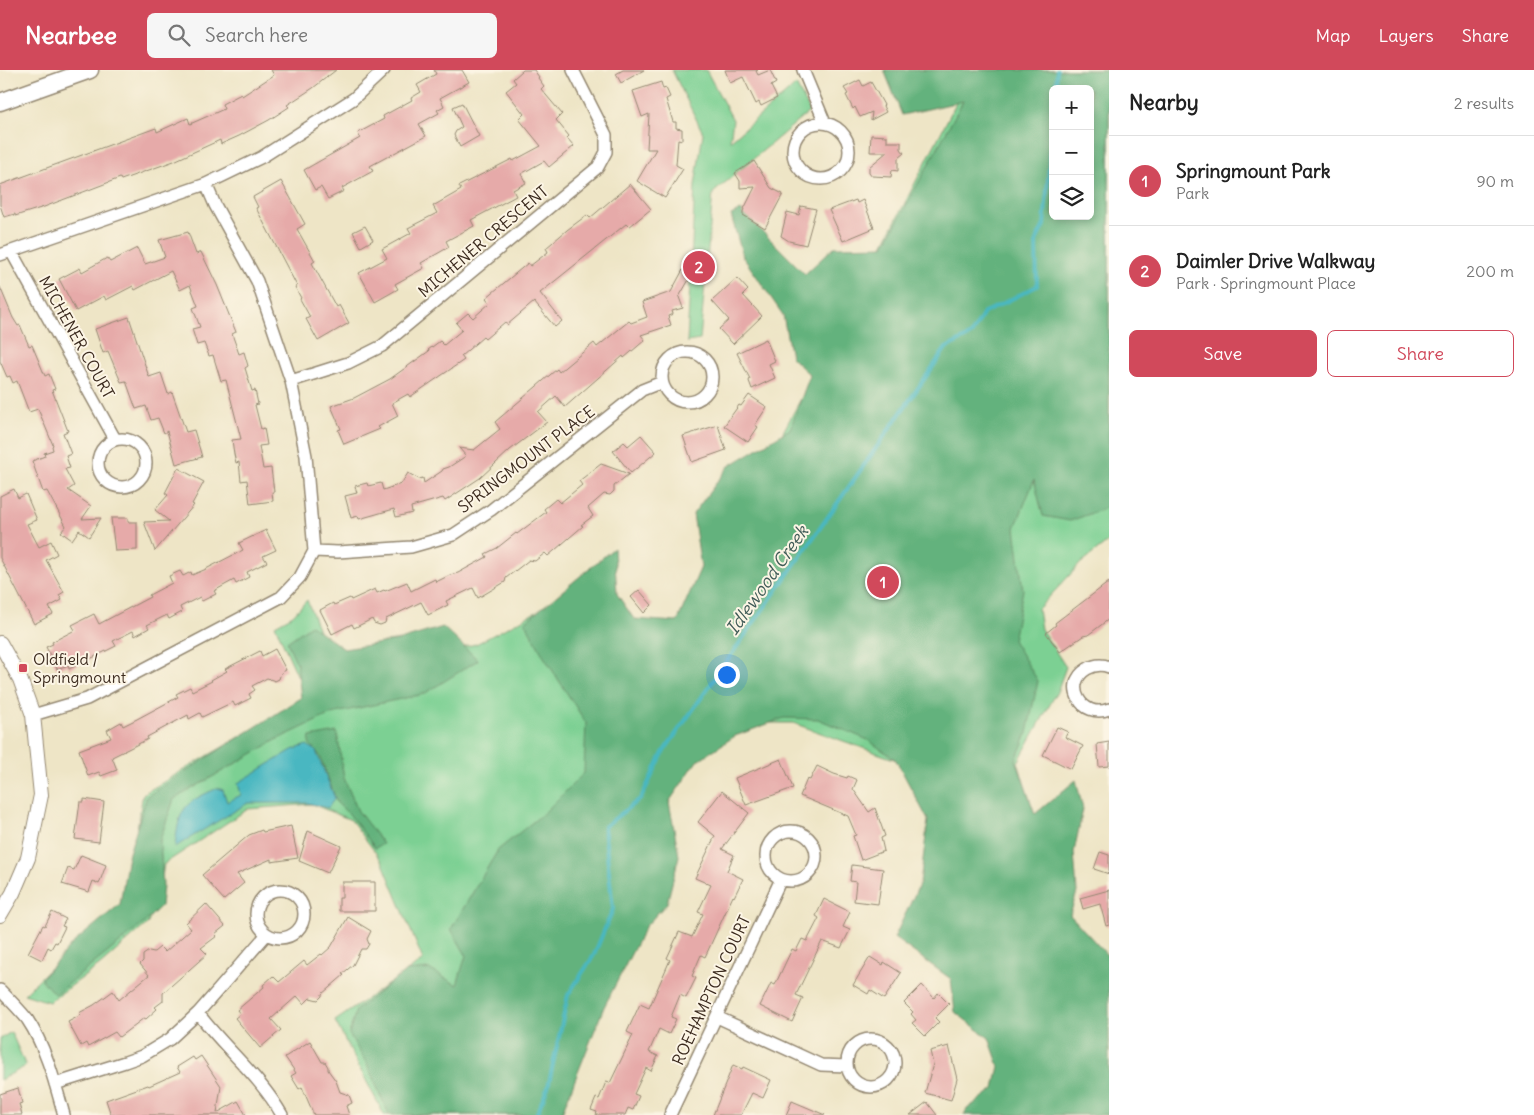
<!DOCTYPE html>
<meta charset="utf-8">
<style>
body{margin:0;font-family:Delius,sans-serif;background:#f6f6f6;color:#222}
.controls{position:absolute;right:15px;top:15px;display:grid;overflow:hidden;border-radius:8px;box-shadow:0 2px 8px #0003}
.controls button{width:45px;height:45px;display:grid;place-items:center;padding:0;border:0;border-bottom:1px solid #e0e0e0;background:#fff;color:#222;font:25px sans-serif}
.you{position:absolute;left:726px;top:604px;width:18px;height:18px;margin:-12px;border:4px solid #fff;border-radius:50%;background:#1a73e8;box-shadow:0 0 0 8px #1a73e833}
.badge{display:grid;place-items:center;width:32px;height:32px;border-radius:50%;background:#d1495b;color:#fff;font-size:16px;font-weight:700}
.pin{position:absolute;translate:-50% -50%;border:2px solid #fff;box-shadow:0 1px 5px #0006}
.list{margin:0;padding:0;list-style:none}
h2{display:flex;justify-content:space-between;align-items:center;height:65px;margin:0;padding:0 20px;font-size:21px}
h2 small{font-size:16px;font-weight:400;color:#767676}
.list li{display:grid;grid-template-columns:32px 1fr auto;gap:15px;align-items:center;box-sizing:border-box;height:90px;padding:0 20px;border-top:1px solid #e0e0e0}
.list b{display:block;font-size:19px;white-space:nowrap}
.list p{margin:0;font-size:16px;white-space:nowrap;color:#767676}
.list em{font-size:16px;font-style:normal;color:#767676}
.actions{display:flex;gap:10px;padding:15px 20px}
.actions a{flex:1;padding:11px 0;border:1px solid #d1495b;border-radius:8px;text-align:center;font-size:18px;color:#d1495b}
.actions .main{background:#d1495b;color:#fff}
.icon{flex:none;width:28px;height:28px;fill:none;stroke:currentColor;stroke-width:2;stroke-linecap:round;stroke-linejoin:round}
.map{position:relative;flex:none;width:1109px;height:1045px;overflow:hidden}
header{display:flex;align-items:center;gap:30px;box-sizing:border-box;height:70px;padding:0 25px;background:#d1495b;color:#fff}
header strong{font-size:24px}
nav{display:flex;gap:28px;margin-inline-start:auto;font-size:18px}
.search{width:350px;height:45px;background:#f6f6f6;display:flex;align-items:center;gap:12px;box-sizing:border-box;padding:0 18px;border-radius:8px;color:#767676;font-size:19px}
main{display:flex}
aside{flex:1;background:#fff}
.map>svg:first-child{display:block}
.green{fill:#7bd093;stroke:#5b7d58;fill-rule:evenodd}
.forest{fill:#64b27d;stroke:#506e4e;fill-rule:evenodd}
.water{fill:#49b7c1;stroke:#427070}
.lines{fill:none;stroke-linecap:round;stroke-linejoin:round}
.stream{stroke:#49b7c1;stroke-width:4}
.building{fill:#e6aaa9}
.minor-casing{stroke:#948872;stroke-width:14}
.tertiary-casing{stroke:#948872;stroke-width:16}
.secondary-casing{stroke:#948872;stroke-width:19}
.minor{stroke:#fff;stroke-width:11}
.tertiary{stroke:#fff;stroke-width:14}
.secondary{stroke:#fff;stroke-width:16}
.poi-dot{fill:#d1495b;stroke:#fcf5e5;stroke-width:2}
.labels{text-anchor:middle;dominant-baseline:central;stroke-width:4;stroke-linejoin:round;paint-order:stroke}
.street-label{font-size:16px;fill:#3b2a1e;stroke:#fcf5e5}
.poi-label{font-size:16px;fill:#3b2a1e;stroke:#fcf5e5;text-anchor:start}
.water-label{font-size:18px;font-style:italic;fill:#405b57;stroke:#fcf5e5}
</style>
<header>
<strong>Nearbee</strong>
<div class="search"><svg class="icon" aria-label="search" viewBox="0 0 24 24"><circle cx="10" cy="10" r="6"/><path d="M15 15l6 6"/></svg>Search here</div>
<nav><a>Map</a><a>Layers</a><a>Share</a></nav>
</header>
<main>
<div class="map">
<svg width="1109" height="1045" viewBox="0 0 1109 1045">
<rect width="100%" height="100%" fill="#fcf5e5"/>
<filter id="ink" filterUnits="userSpaceOnUse"><feTurbulence type="fractalNoise" baseFrequency=".02" numOctaves="2"/><feDisplacementMap in="SourceGraphic" scale="10" xChannelSelector="R" yChannelSelector="G"/><feConvolveMatrix kernelMatrix="1 2 1 2 8 2 1 2 1" color-interpolation-filters="sRGB"/></filter>
<filter id="wash" filterUnits="userSpaceOnUse"><feTurbulence type="fractalNoise" baseFrequency=".0096" numOctaves="4" result="noise"/><feDisplacementMap in="SourceGraphic" scale="20" xChannelSelector="R" yChannelSelector="G"/><feGaussianBlur stdDeviation="1.12" result="paint"/><feColorMatrix in="noise" values="0 0 0 0 0 0 0 0 0 0 0 0 0 0 0 0 0 1.4 0 .05"/><feComposite in="paint" operator="in"/></filter>
<g filter="url(#wash)">
<rect width="100%" height="100%" fill="#eee5c6"/>
<!-- green -->
<path class="green" d="M672 0H706L733 50 730 71 796 15 810 41 713 123 700 270 687 272 695 115 703 63Z
M973 0H1109V471L1081 493 1038 539 1041 559 1066 597 1057 622 1018 692 1065 854 1109 1045 1008 1013 931 802 935 752 916 697 793 653H757L685 689 557 1045H384L335 951 423 890 382 791 351 750 312 734 248 739 164 794 160 820 148 853 100 895 49 932 24 924 62 886 123 840 143 724 307 627 275 555 293 545 307 530 322 568 358 600 476 574 536 542 679 555 872 197ZM1053 19H1090V146H1053Z
M11 962 26 996 0 1010V969Z"/>
<!-- forest -->
<path class="forest" d="M884 0H1109V437L1070 451 1043 446 1034 410 1015 458 1023 520 1013 570 1038 611 1027 663 1016 690 1035 744 1076 710 1083 739 1074 782 1077 822 1070 845 1109 887V1045H964L967 1039 994 1019 999 996 989 968 955 942 951 909 894 868 920 813 928 750 896 690 868 670 818 649 784 648 735 666 697 691 669 732 679 786 667 833 645 857 604 937 561 1045H389L367 994 349 964 356 940 406 901 429 899 457 915 466 885 451 859 498 780 545 742 584 703 586 653 544 587 525 552 614 478 617 524 634 549 677 552 701 497 693 444 729 396 790 359 810 305 791 287 783 245 743 187 731 145 741 140 805 204 834 177 884 176 963 31 902 45ZM1053 19H1090V146H1053Z
M311 555 344 579 400 570 443 557 478 590 424 624 331 644 278 669 174 729 160 770 163 815 161 836 143 854 55 925 41 909 72 874 120 834 128 786 147 726 301 628 297 594 287 572Z
M337 662 344 708 358 741 383 774 375 778 350 745 337 733 320 686 309 673 310 667Z"/>
<!-- water -->
<path class="water" d="M307 675 316 681 335 728 328 738 307 733H248L175 777C179 738 183 733 218 718L223 720 227 732 241 725 238 713 292 680Z"/>
<g class="lines">
<!-- stream -->
<path class="stream" d="M1056 19 1057 0
M536 1045 548 1017 568 925 594 885 613 839 604 757 641 728 664 681 946 278 971 265 984 243 1037 216 1036 171 1044 155 1053 51"/>
</g>
<g id="blocks">
<!-- building -->
<path class="building" d="M271 0H336L313 18 287 35 289 37 269 50 239 66 221 74 220 70 174 91 121 110 120 108 44 137 15 146V144L4 147 0 135V115L156 58 157 62 188 48 190 54 224 39 222 34 241 24 242 26 274 5Z
M434 0H462L469 12 440 28 444 36 437 40 439 43 419 54 426 66 370 96 373 101 342 118 344 121 328 129 321 117 315 120 304 100 360 68 358 63 384 49 383 46 412 30 411 28 421 22 417 15 436 4Z
M523 0H534L539 7 538 8 544 16 541 19 562 44 556 50 569 66 567 68 574 76 549 97 544 91 521 104 526 113 513 120 516 126 471 150 474 156 446 171 449 177 421 193 424 198 395 214 398 219 375 232 359 203 387 188 382 179 411 163 408 158 437 143 433 136 461 120 459 116 512 89 513 91 541 76 519 49 524 44 506 21 516 13 513 9Z
M623 0H644L621 13 616 4Z
M725 0H758L756 1 758 5 770 0 776 13 771 16 777 28 761 36 759 32 756 34 743 7 730 13Z
M860 10 863 16 871 12 884 35 883 36 886 42 871 50 872 42 860 47 855 37 853 39 846 25 848 24 844 18Z
M661 12 663 19 666 18 670 27 666 29 673 52H676V58L682 59V70L678 69 676 95 683 99 665 128 637 111 656 79H647L649 44 642 47 633 21Z
M462 33 479 66 460 77 454 65 456 61 462 57 453 37Z
M871 65 887 66V72H901V79L904 83 898 88V101L892 100 891 107 872 106 869 102V97L887 82H870Z
M754 91 771 118 783 124 765 158 743 145V141L755 117 740 118V111L735 103Z
M281 111 305 154 297 159 315 191 312 193 336 237 339 235 349 253 318 271 306 249 310 247 300 229 301 228 295 217 297 216 256 138 258 137 253 127Z
M630 114 651 139 629 157 626 154 540 223 562 251 555 257 534 232 507 255 505 252 485 269 483 267 461 286 464 290 410 327 408 324 392 333 398 346 378 357 380 359 344 374 338 360 341 359 331 336 354 328 390 309 429 281 428 280 440 271 444 275 462 260 456 253 468 243 473 248 490 233 486 228 528 193 530 196 548 182 546 178 567 160 587 145 590 148Z
M856 130 857 133 863 130 874 158 843 171 829 140Z
M801 136 816 139 806 175 789 171 781 166 787 142 799 145Z
M365 156 373 170 361 177 353 162Z
M188 162 196 184 201 182 217 215 236 262 232 264 239 284 244 282 248 296 245 298 252 321 255 320 258 334 255 335 261 359 264 358 267 375 259 376 263 399 271 398 274 422H272L273 431 250 434 247 410 241 411 239 392 236 393 234 384 232 370 241 369 226 310 221 311 213 285 209 286 204 273 197 275 192 259 200 257 193 238 198 236 190 215 180 220 171 201 135 220 133 216 106 230 104 226 76 241 59 209 80 198 82 202 107 188 110 192 137 178 145 194 165 187 159 170Z
M685 196 694 201 679 227 683 238 672 241 673 244 668 246 671 255 641 265 645 270 624 288 623 286 565 337 556 326 538 342 547 352 510 380 480 408 445 431 443 428 411 437 412 443 396 447 394 439 359 449 358 446 351 448 345 426 357 423 355 416 367 413 368 416 381 413 383 420 401 414 408 403 419 409 423 408 424 413 442 401 443 399 449 397 466 386 459 378 474 380 500 359 495 352 557 299 559 302 594 273 597 277 629 251 631 253 647 247 642 232 671 222Z
M737 208 748 220 743 225 762 246 733 274 719 259 729 250 712 231Z
M0 217 13 248 18 256 20 255 29 276 32 275 45 306 49 304 55 319 52 320 68 361 63 363 71 384 66 386 70 398 65 399 74 416 68 420 91 436 82 449 101 448 89 467 79 460 72 470 61 462 66 456 47 421 43 422 32 391 45 386 44 383 53 380 52 376 53 375 38 339 29 342 17 311 13 313 10 306 7 307 0 291Z
M129 247 149 307 161 303 168 324 172 322 186 362 194 360 202 387 176 394 167 361 164 363 158 348 151 350 146 336 136 339 126 311 121 312 108 281 103 283 95 259Z
M766 269 775 291 769 294 775 308 752 319 749 311 750 309 737 283Z
M749 325 767 337 755 355 758 357 748 372 724 356 739 335 741 336Z
M718 355 726 380 692 392 683 366Z
M641 365 656 382 631 403 613 381 624 372 628 376Z
M601 394 629 404 614 416V421L610 425 604 424 588 438 593 446 581 455 583 456 548 486 545 483 535 491 529 490 506 508 505 512 478 528 473 518 446 531 448 535 428 545 421 532 386 549 385 553 380 555 374 553 372 549 354 558 352 554 332 564 320 540 333 533 334 535 350 528 351 530 375 519 377 523 384 520 385 521 407 512 411 521 435 509 436 512 450 505 458 503 487 487 485 484 497 478 516 463 517 464 546 442 544 439 556 429 560 433 582 415 579 411Z
M178 398 204 412 192 434 194 435 155 481 144 452 169 451 155 440 168 425 165 423Z
M14 419 18 428 26 424 37 450 27 454 39 477 51 471 57 484 46 490 64 522 59 525 62 530 49 537 53 544 34 554 0 488V426Z
M111 448H128V452H137V480L115 481Z
M266 460 276 480 263 486 267 492 247 502 249 507 236 514 234 510 214 521 216 524 202 531 200 527 180 537 182 542 169 549 167 545 147 555 149 558 135 566 133 561 113 571 116 576 90 589 69 599 68 595 57 599 46 577 53 574 52 572 75 560 72 555 94 544 99 554 150 527 149 525 172 513 169 506 180 501 183 506 191 502 192 505 204 500 243 480 239 473Z
M1109 512V549L1088 565 1083 566 1060 582 1046 563 1056 555 1055 553Z
M639 520 652 535 644 543 631 527Z
M275 579 286 600 281 603 279 609 275 611 267 608 252 616 255 620 249 624 251 628 235 636 233 632 202 647 200 643 189 649 188 645 147 667 148 669 112 687 117 700 101 706 99 702 88 706 79 680 111 668 107 660 121 652 123 656 137 649 178 627 176 624 190 617 192 621 212 611 211 610 227 601 225 599 260 581 262 586Z
M1057 657 1068 662 1065 667 1083 676 1071 699 1043 685Z
M1109 672V696L1099 697 1097 674Z
M781 689 793 718 746 735 735 708Z
M817 696 834 704 847 708 848 706 857 710 853 719 869 742 875 738 885 766 881 768 884 781 861 790 853 766 856 765 848 746 800 726 807 709 810 710Z
M722 721 749 743 722 779 734 785 727 801 743 809 734 827 733 826 705 887 701 885 692 906 696 908 686 928 680 925 671 947 676 949 669 964 659 959 649 982 658 986 651 1001 646 998 634 1024 639 1026 633 1040 628 1038 625 1045H596L597 1042 591 1040 596 1028 599 1029 606 1012 610 1013 633 965 627 962 640 934 649 938 670 890 667 888 679 862 692 867 703 844 698 842 711 815 695 808 715 766 698 752Z
M84 729 104 732 99 772 75 769 80 732H84Z
M291 756 298 788 271 792V789L237 804 244 813 224 830 202 805 249 765 262 760 263 762Z
M308 761 341 776 328 803 299 791Z
M1100 782 1109 785V804L1094 799Z
M81 785 106 795 99 814 93 811 89 822 62 814 68 798 74 800Z
M852 795 883 799 878 834 854 831 856 812 850 811Z
M342 812H375V841H339V828H342Z
M1109 820V855L1106 856 1100 834 1083 839 1080 828Z
M824 829 850 842 843 857 850 860 841 878 822 871 796 925 803 928 792 952 760 936 771 913 775 915 792 879 796 881 802 869 807 871 819 848 816 846Z
M206 834 225 856 215 864 217 866 201 878 207 884 163 923V931L155 937 157 939 146 949 144 948 119 967 115 962 88 977 86 973 81 976 68 952 81 945 79 943 94 935 113 921 119 930 149 905 140 894 143 891V885L149 881 154 882 160 877 165 882 191 859 186 853Z
M52 842 66 849 62 856 65 857 57 873 55 872 51 879 48 877 42 890 28 883 43 855 45 856Z
M348 847 371 861 367 869 369 874 366 879H361L353 895 342 904 344 905 322 924V926L318 930 310 928 304 934 297 926 271 949 281 960 260 978 235 948 240 944 237 940 264 917 263 915 273 906 279 912 304 891 307 895 321 884 322 885 331 877Z
M870 887 883 895 884 892 901 903 884 929 870 920 868 924 853 915Z
M922 915 934 928 938 923 949 934 935 948 939 952 925 966 912 953 916 950 911 944 913 942 904 933Z
M310 971 322 992H325L328 997V1000L336 1011 340 1022 349 1025 352 1033 346 1036 349 1045H314L302 1017 299 1019 291 1006 296 1003 285 987Z
M949 976 957 1009 951 1030 925 1023 933 994 930 981Z
M201 986 221 1016 217 1043 238 1031 246 1045H111L106 1030 148 1015 149 1016 180 1002 177 997 193 987 195 990Z
M733 995 742 999 743 997 771 1010 763 1028 752 1023 741 1045H713Z
M18 1018 22 1033 19 1034 22 1045H0V1024Z
M792 1031 825 1045H786Z
M927 1032 937 1045H910Z"/>
</g>
</g>
<g filter="url(#ink)">
<use href="#blocks" fill-opacity="0" stroke="#948872" stroke-width="1"/>
<g class="lines">
<!-- minor casing -->
<g class="minor-casing">
<path id="minor" d="M803 0 825 53
M793 81a28 28 0 1 1 56 0a28 28 0 1 1-56 0Z
M11 181 115 369
M0 185 206 114 262 87 353 29 384 0
M662 307a25 25 0 1 1 50 0a25 25 0 1 1-50 0Z
M291 311 348 293 382 276 598 97 606 82V65L573 0
M98 393a24 24 0 1 1 48 0a24 24 0 1 1-48 0Z
M314 481 338 482 411 477 453 465 491 440 642 320 662 312
M1109 597C1102 594 1094 595 1087 599 1062 614 1082 650 1109 639
M33 645 87 629 281 527 300 507 314 481 306 386 291 311 257 211 215 135 206 114
M766 786a25 25 0 1 1 50 0a25 25 0 1 1-50 0Z
M256 844a24 24 0 1 1 48 0a24 24 0 1 1-48 0Z
M0 920C9 929 19 939 27 949 46 977 55 1013 64 1045
M198 943C224 978 260 1006 282 1045
M717 947 821 995 847 996
M847 993a24 24 0 1 1 48 0a24 24 0 1 1-48 0Z
M55 1014 125 992 142 986 170 969 198 943 267 864
M670 1045 781 809"/>
</g>
<!-- tertiary casing -->
<g class="tertiary-casing">
<path id="tertiary" d="M0 573 20 609 33 645 41 725 28 788 13 823 0 845"/>
</g>
<!-- secondary casing -->
<g class="secondary-casing">
<path id="secondary" d="M0 32 90 0"/>
</g>
<!-- minor -->
<use href="#minor" class="minor"/>
<!-- tertiary -->
<use href="#tertiary" class="tertiary"/>
<!-- secondary -->
<use href="#secondary" class="secondary"/>
</g>
</g>
<!-- markers -->
<rect class="poi-dot" x="18" y="593" width="10" height="10" rx="2.5"/>
<g class="labels">
<!-- street labels -->
<g class="street-label">
<text transform="translate(483 171) rotate(-40)">MICHENER CRESCENT</text>
<text transform="translate(77 267) rotate(61)">MICHENER COURT</text>
<text transform="translate(526 389) rotate(-37)">SPRINGMOUNT PLACE</text>
<text transform="translate(711 920) rotate(-65)">ROEHAMPTON COURT</text>
</g>
<!-- poi labels -->
<g class="poi-label">
<text x="33" y="589">Oldfield /<tspan x="33" dy="18">Springmount</tspan></text>
</g>
<!-- water labels -->
<g class="water-label">
<text transform="translate(767 510) rotate(-55)">Idlewood Creek</text>
</g>
</g>
</svg>
<div class="controls">
<button>+</button>
<button>−</button>
<button><svg class="icon" aria-label="layers" viewBox="0 0 24 24"><path d="M12 4l9 5-9 5-9-5zM3 14l9 5 9-5"/></svg></button>
</div>
<div class="you"></div>
<div class="pin badge" style="left:883px;top:512px">1</div>
<div class="pin badge" style="left:699px;top:197px">2</div>
</div>
<aside>
<h2>Nearby<small>2 results</small></h2>
<ul class="list">
<li><span class="badge">1</span><div><b>Springmount Park</b><p>Park</p></div><em>90 m</em></li>
<li><span class="badge">2</span><div><b>Daimler Drive Walkway</b><p>Park · Springmount Place</p></div><em>200 m</em></li>
</ul>
<div class="actions"><a class="main">Save</a><a>Share</a></div>
</aside>
</main>
